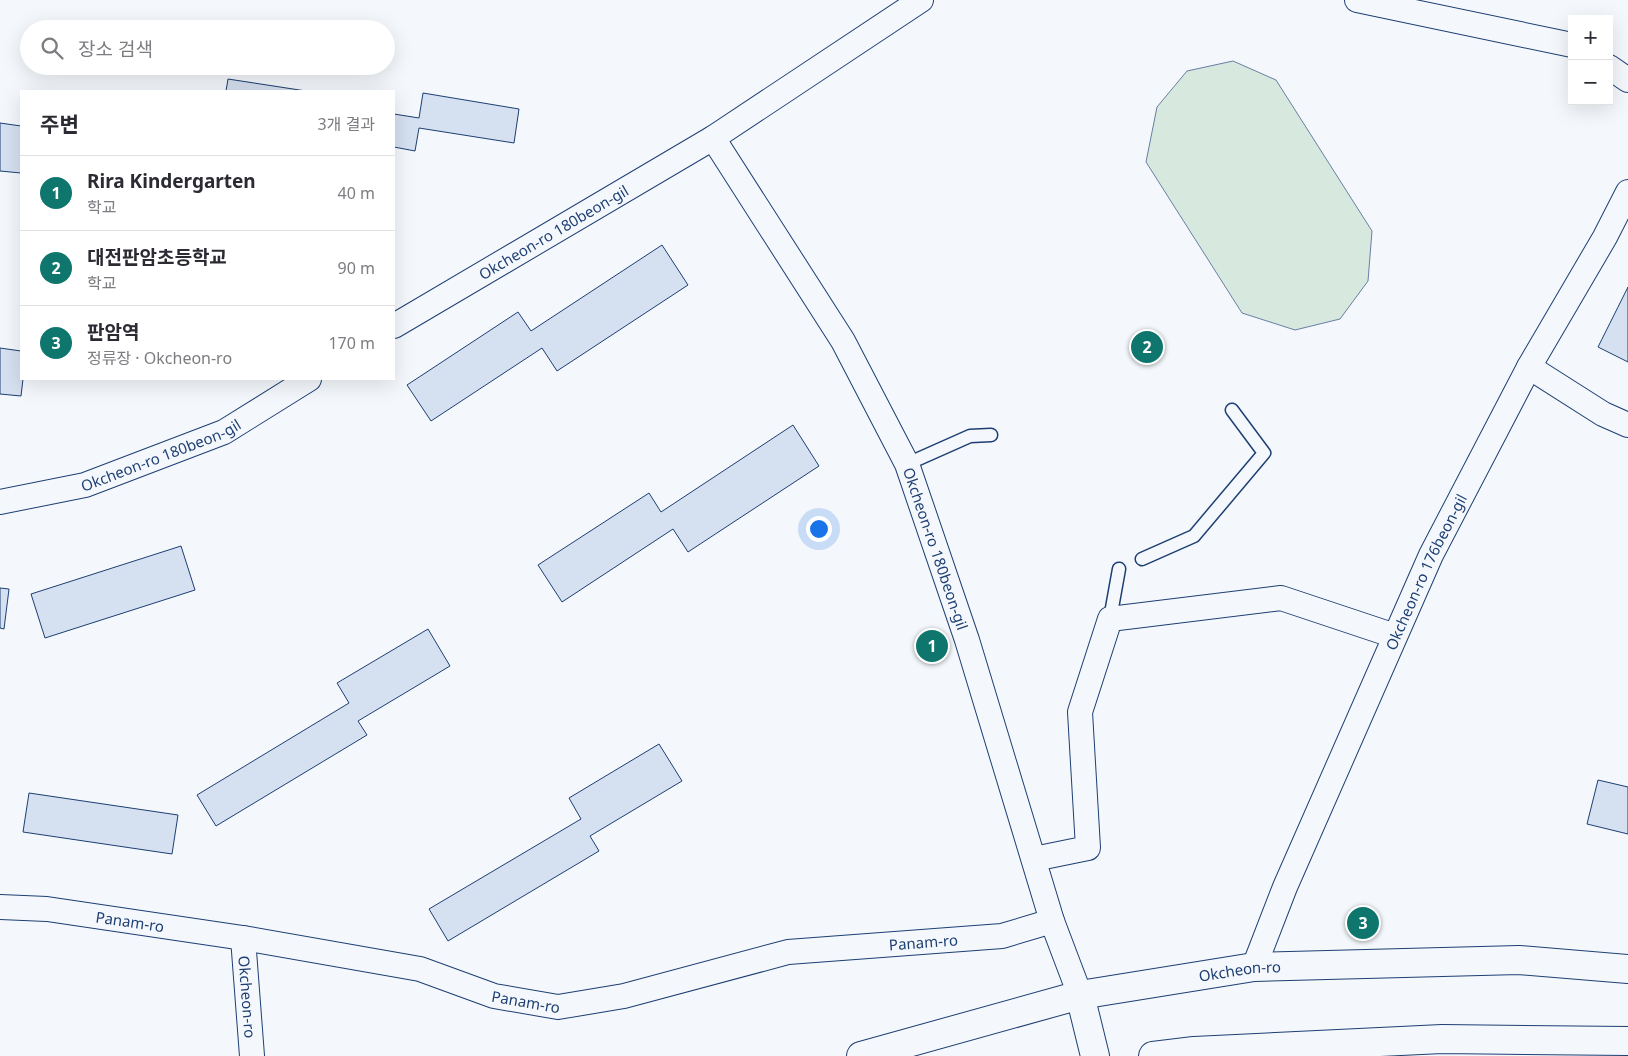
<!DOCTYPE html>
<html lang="ko">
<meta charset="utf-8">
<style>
body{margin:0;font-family:"Noto Sans","Noto Sans KR",sans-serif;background:#f7f7f7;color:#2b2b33}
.controls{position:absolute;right:15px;top:15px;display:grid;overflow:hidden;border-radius:0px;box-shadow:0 5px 20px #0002}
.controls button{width:45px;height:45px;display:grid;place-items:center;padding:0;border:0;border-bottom:1px solid #e1e1e2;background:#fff;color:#2b2b33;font:25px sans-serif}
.you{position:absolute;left:818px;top:528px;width:18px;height:18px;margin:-12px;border:4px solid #fff;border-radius:50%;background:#1a73e8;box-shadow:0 0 0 8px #1a73e833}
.badge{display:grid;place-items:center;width:32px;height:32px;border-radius:50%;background:#0f766e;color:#fff;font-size:16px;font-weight:700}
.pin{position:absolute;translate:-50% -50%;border:2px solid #fff;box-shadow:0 1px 5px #0006}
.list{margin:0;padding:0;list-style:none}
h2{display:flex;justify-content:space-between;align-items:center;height:65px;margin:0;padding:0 20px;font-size:21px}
h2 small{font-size:16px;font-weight:400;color:#7c7c81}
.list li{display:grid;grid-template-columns:32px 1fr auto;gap:15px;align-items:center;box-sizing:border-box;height:75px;padding:0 20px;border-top:1px solid #e1e1e2}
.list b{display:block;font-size:19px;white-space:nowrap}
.list p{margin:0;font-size:16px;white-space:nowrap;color:#7c7c81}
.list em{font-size:16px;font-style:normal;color:#7c7c81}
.icon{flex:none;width:28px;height:28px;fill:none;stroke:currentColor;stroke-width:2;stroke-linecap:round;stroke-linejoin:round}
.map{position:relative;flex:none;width:1628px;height:1056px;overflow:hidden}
.search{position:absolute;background:#fff;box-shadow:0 5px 20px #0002;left:20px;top:20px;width:375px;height:55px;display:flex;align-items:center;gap:12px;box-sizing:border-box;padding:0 18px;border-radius:28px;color:#7c7c81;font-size:19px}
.panel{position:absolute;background:#fff;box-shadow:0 5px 20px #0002;left:20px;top:90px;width:375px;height:290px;border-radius:0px}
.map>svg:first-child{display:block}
.green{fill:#d7e8df;stroke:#687fa3}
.building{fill:#d5e0f0;stroke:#1d3f73}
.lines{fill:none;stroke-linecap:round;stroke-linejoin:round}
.service-casing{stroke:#1d3f73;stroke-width:15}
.minor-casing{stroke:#1d3f73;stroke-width:26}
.tertiary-casing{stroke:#1d3f73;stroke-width:30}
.primary-casing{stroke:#1d3f73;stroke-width:30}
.service{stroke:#f4f7fb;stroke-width:12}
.minor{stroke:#f4f7fb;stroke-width:24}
.tertiary{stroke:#f4f7fb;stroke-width:28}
.primary{stroke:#f4f7fb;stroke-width:28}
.labels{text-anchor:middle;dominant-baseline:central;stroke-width:4;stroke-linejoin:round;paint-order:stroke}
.street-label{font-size:15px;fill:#1d3f73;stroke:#f4f7fb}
</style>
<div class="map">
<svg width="1628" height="1056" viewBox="0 0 1628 1056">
<rect width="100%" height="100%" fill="#f4f7fb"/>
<!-- green -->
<path class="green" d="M1233 61 1276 80 1372 231 1368 281 1340 319 1295 330 1242 313 1146 162 1157 107 1187 71Z"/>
<!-- building -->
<path class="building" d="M228 79 306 91H226Z
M423 93 519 109 514 143 419 128 415 151 394 147V114L419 118Z
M0 123 21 126V173L0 171Z
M662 245 688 285 557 371 542 348 431 421 407 385 518 312 531 331Z
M1628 287V362L1598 347Z
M0 348 21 351 23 379 21 396 0 394Z
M793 425 819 466 688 552 673 529 562 602 538 565 649 493 661 512Z
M181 546 195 590 45 638 31 594Z
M0 588 9 589 4 629 0 628Z
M428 629 450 666 358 721 367 735 216 826 197 795 349 703 337 683Z
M659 744 682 781 590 836 599 851 448 941 429 909 581 819 569 798Z
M1598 780 1628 787V834L1587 824Z
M29 793 178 815 172 854 23 832Z"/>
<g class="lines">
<!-- service casing -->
<g class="service-casing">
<path id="service" d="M907 464 970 436 991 435
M1142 559 1194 536 1264 453 1232 410
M1110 619 1119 569"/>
</g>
<!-- minor casing -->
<g class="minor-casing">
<g id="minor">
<path d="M1357 0 1572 45"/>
<path d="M1609 67 1628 80"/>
<path id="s1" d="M713 138 843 341 907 464 967 640 1052 921 1080 995"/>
<path id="s2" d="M394 326 713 138 921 0"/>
<path d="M1529 367 1603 414 1628 425"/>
<path id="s3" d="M0 502 85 485 224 432 309 379"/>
<path d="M1034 859 1088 848 1080 712 1110 619 1281 598 1395 636"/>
<path id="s4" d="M0 907 47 909 243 938 420 969 494 996 558 1007 624 996 788 952 1002 936 1052 921"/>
<path id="s5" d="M243 938 252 1056"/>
<path id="s6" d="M1254 967 1285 887 1431 555 1529 367 1605 237 1628 192"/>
</g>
</g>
<!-- tertiary casing -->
<g class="tertiary-casing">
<path id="tertiary" d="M1080 995 1095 1056"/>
</g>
<!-- primary casing -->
<g class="primary-casing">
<g id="primary">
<path id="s7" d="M861 1056 1080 995 1254 967 1519 960 1628 969"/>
<path d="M1153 1056 1194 1051 1442 1039 1628 1041"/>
</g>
</g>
<!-- service -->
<use href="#service" class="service"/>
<!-- minor -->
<use href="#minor" class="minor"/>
<!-- tertiary -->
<use href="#tertiary" class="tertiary"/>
<!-- primary -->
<use href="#primary" class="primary"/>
</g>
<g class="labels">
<!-- street labels -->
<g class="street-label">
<text stroke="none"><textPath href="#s2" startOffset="185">Okcheon-ro 180beon-gil</textPath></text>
<text stroke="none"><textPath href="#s3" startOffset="168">Okcheon-ro 180beon-gil</textPath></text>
<text stroke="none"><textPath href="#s1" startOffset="469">Okcheon-ro 180beon-gil</textPath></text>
<text stroke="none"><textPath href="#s6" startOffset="431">Okcheon-ro 176beon-gil</textPath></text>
<text stroke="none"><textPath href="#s4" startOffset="131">Panam-ro</textPath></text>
<text stroke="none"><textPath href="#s4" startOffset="941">Panam-ro</textPath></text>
<text stroke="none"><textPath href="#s7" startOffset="389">Okcheon-ro</textPath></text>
<text stroke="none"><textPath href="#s5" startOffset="59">Okcheon-ro</textPath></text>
<text stroke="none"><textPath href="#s4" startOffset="536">Panam-ro</textPath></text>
</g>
</g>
</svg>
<div class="controls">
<button>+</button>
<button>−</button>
</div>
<div class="you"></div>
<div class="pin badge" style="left:932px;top:646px">1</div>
<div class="pin badge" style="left:1147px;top:347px">2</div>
<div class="pin badge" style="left:1363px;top:923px">3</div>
<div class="search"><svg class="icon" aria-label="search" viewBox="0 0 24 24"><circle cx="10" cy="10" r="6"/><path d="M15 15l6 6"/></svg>장소 검색</div>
<section class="panel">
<h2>주변<small>3개 결과</small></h2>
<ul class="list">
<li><span class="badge">1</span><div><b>Rira Kindergarten</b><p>학교</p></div><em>40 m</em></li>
<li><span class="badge">2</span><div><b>대전판암초등학교</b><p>학교</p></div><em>90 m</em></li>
<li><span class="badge">3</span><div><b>판암역</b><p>정류장 · Okcheon-ro</p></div><em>170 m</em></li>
</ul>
</section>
</div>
